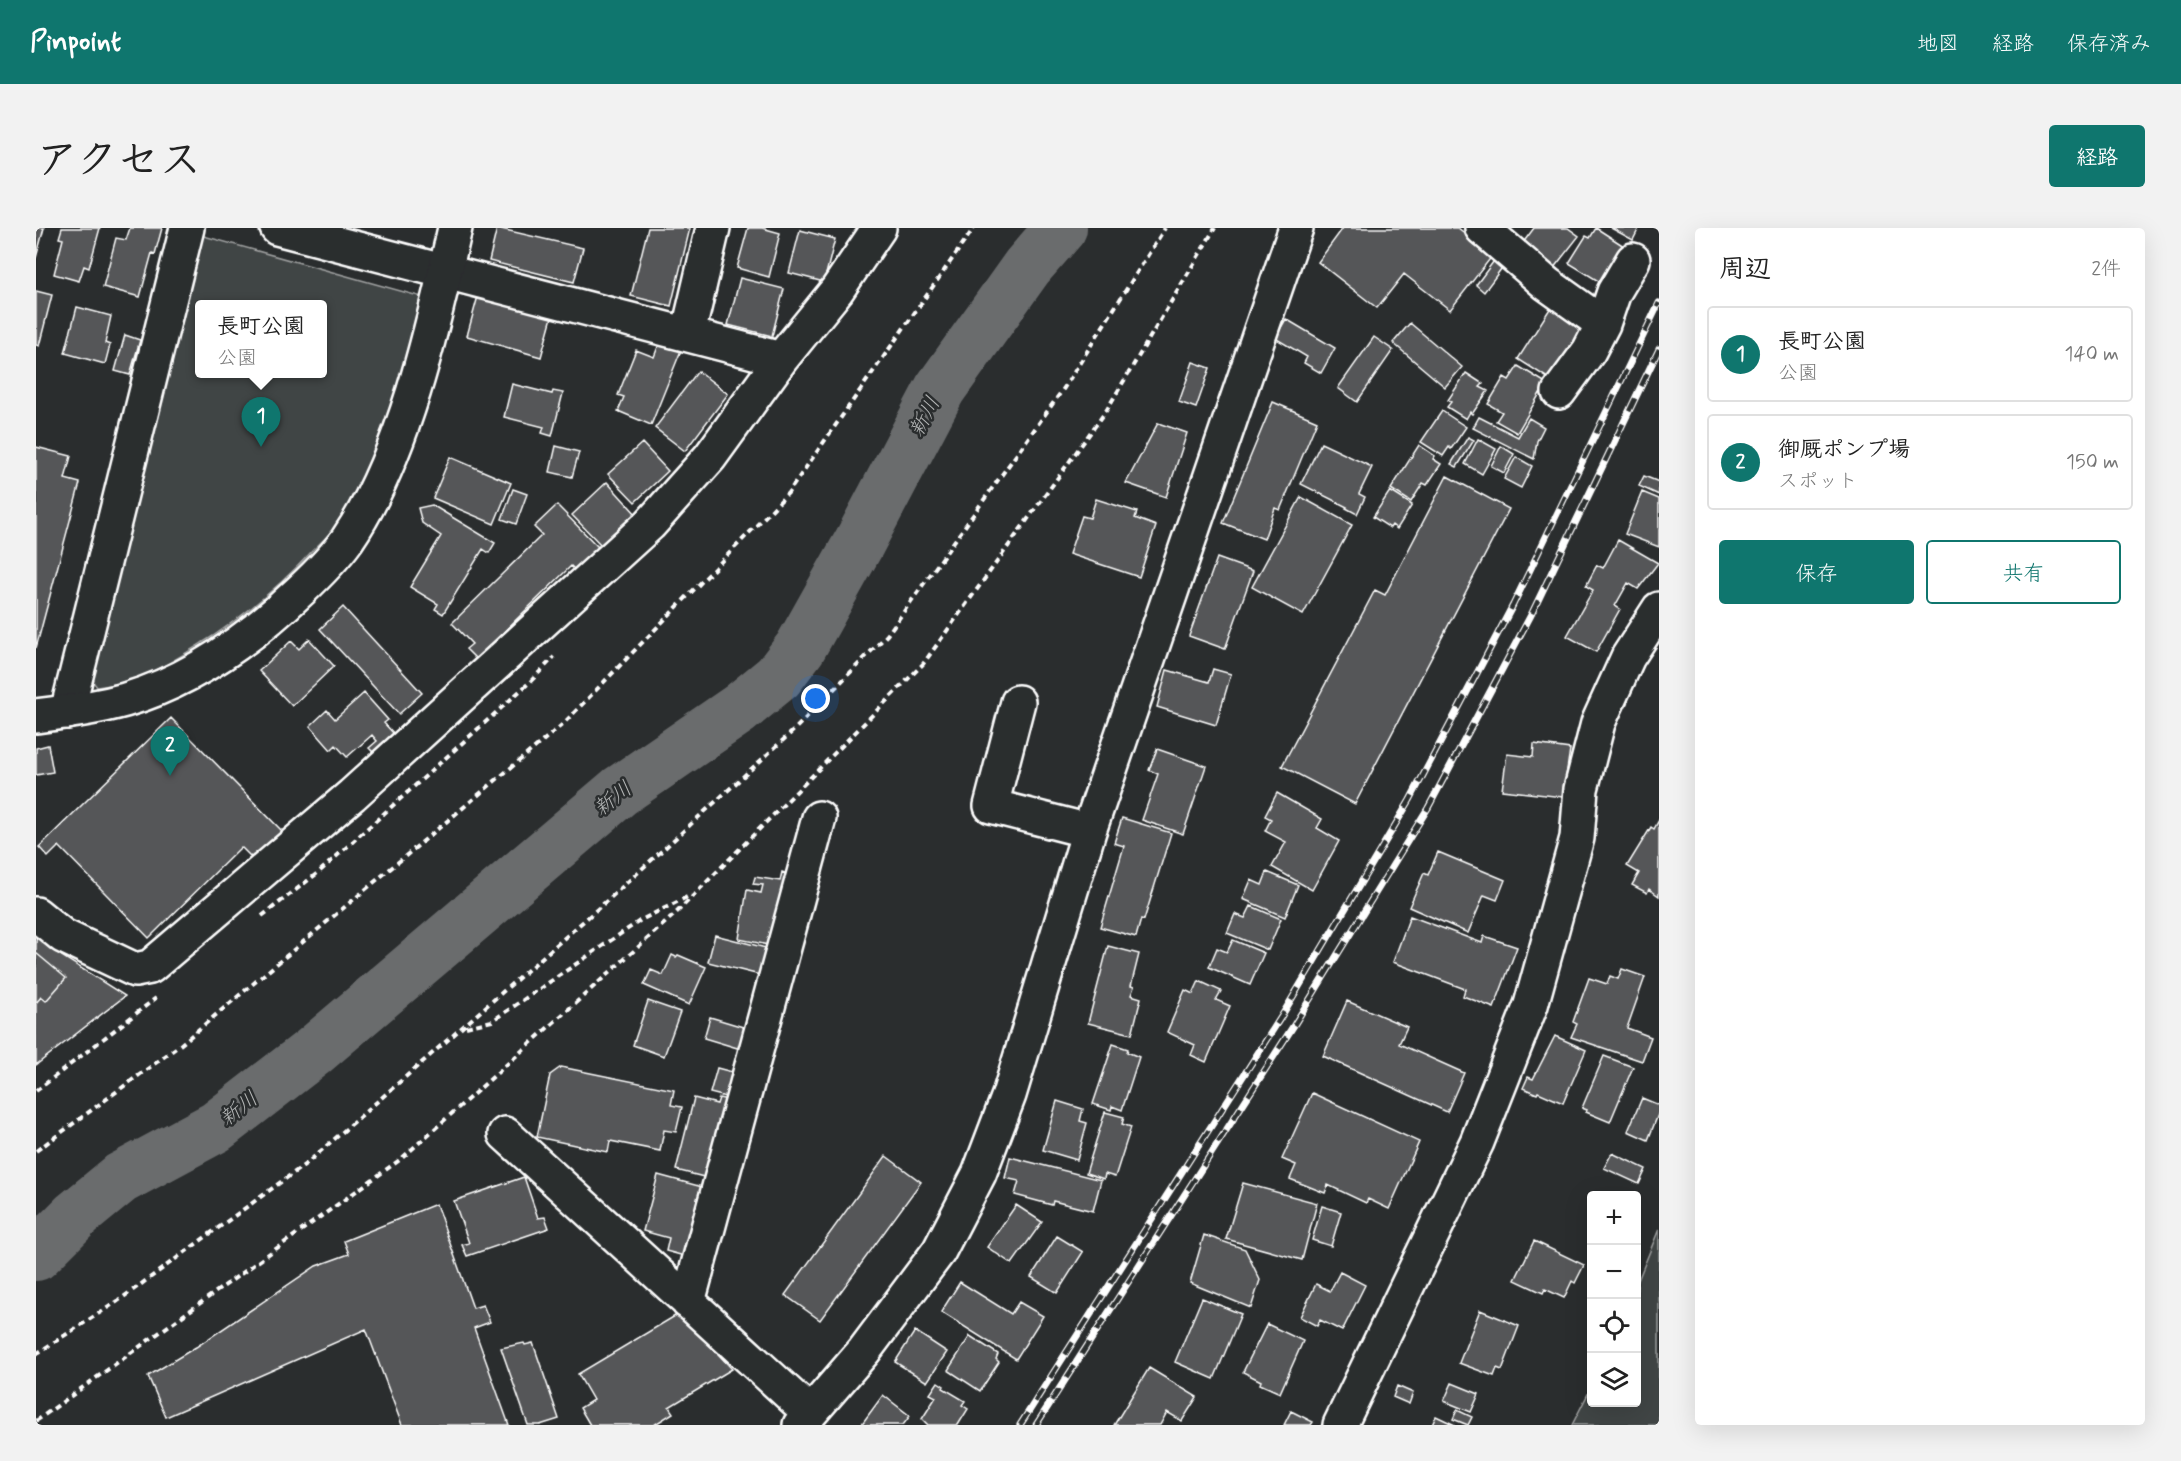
<!DOCTYPE html>
<html lang="ja">
<meta charset="utf-8">
<style>
body{margin:0;font-family:Mynerve,"Klee One",sans-serif;background:#f2f2f2;color:#222}
.controls{position:absolute;right:18px;bottom:18px;display:grid;overflow:hidden;border-radius:6px;box-shadow:0 6px 24px #0002}
.controls button{width:54px;height:54px;display:grid;place-items:center;padding:0;border:0;border-bottom:2px solid #e0e0e0;background:#fff;color:#222;font:30px sans-serif}
.you{position:absolute;left:780px;top:471px;width:21px;height:21px;margin:-15px;border:4px solid #fff;border-radius:50%;background:#1a73e8;box-shadow:0 0 0 9px #1a73e833}
.badge{display:grid;place-items:center;width:39px;height:39px;border-radius:50%;background:#0f766e;color:#fff;font-size:20px;font-weight:700}
.pin{position:absolute;translate:-50% -50px;filter:drop-shadow(0 2px 3px #0008)}
.pin::after{content:'';position:absolute;top:32px;width:21px;height:18px;background:inherit;clip-path:polygon(0 0,100% 0,50% 100%)}
.popup{position:absolute;left:159px;top:72px;width:132px;height:78px;box-sizing:border-box;display:grid;place-content:center;border-radius:6px;background:#fff;filter:drop-shadow(0 2px 4px #0005);font-size:20px;white-space:nowrap;color:#767676}
.popup b{font-size:22px;color:#222}
.popup::after{content:'';position:absolute;left:50%;top:100%;margin-left:-12px;border:12px solid transparent;border-top-color:#fff}
.list{margin:0;padding:0;list-style:none}
h2{display:flex;justify-content:space-between;align-items:center;height:78px;margin:0;padding:0 24px;font-size:26px}
h2 small{font-size:20px;font-weight:400;color:#767676}
.list li{display:grid;grid-template-columns:39px 1fr auto;gap:18px;align-items:center;box-sizing:border-box;height:96px;margin:0 12px 12px;padding:0 12px;border:2px solid #e0e0e0;border-radius:6px}
.list b{display:block;font-size:22px;white-space:nowrap}
.list p{margin:0;font-size:20px;white-space:nowrap;color:#767676}
.list em{font-size:20px;font-style:normal;color:#767676}
.actions{display:flex;gap:12px;padding:18px 24px}
.actions a{flex:1;padding:14px 0;border:2px solid #0f766e;border-radius:6px;text-align:center;font-size:21px;color:#0f766e}
.actions .main{background:#0f766e;color:#fff}
.icon{flex:none;width:33px;height:33px;fill:none;stroke:currentColor;stroke-width:2;stroke-linecap:round;stroke-linejoin:round}
.map{position:relative;flex:none;width:1623px;height:1197px;overflow:hidden;border-radius:6px}
header{display:flex;align-items:center;gap:36px;box-sizing:border-box;height:84px;padding:0 30px;background:#0f766e;color:#fff}
header strong{font-size:28px}
nav{display:flex;gap:33px;margin-inline-start:auto;font-size:21px}
.intro{display:flex;align-items:center;justify-content:space-between;box-sizing:border-box;height:144px;padding:0 36px}
h1{margin:0;font-size:42px}
.button{padding:15px 27px;border-radius:6px;background:#0f766e;color:#fff;font-size:21px;font-weight:700}
main{display:flex;gap:36px;padding:0 36px}
aside{flex:1;background:#fff;border-radius:6px;box-shadow:0 6px 24px #0002}
.map>svg:first-child{display:block}
.green{fill:#414445;stroke:#a0a2a2;stroke-width:1.5;fill-rule:evenodd}
.lines{fill:none;stroke-linecap:round;stroke-linejoin:round}
.river{stroke:#6a6c6d;stroke-width:52}
.building{fill:#555758;stroke:#fff;stroke-width:1.5}
.minor-casing{stroke:#fff;stroke-width:38}
.tertiary-casing{stroke:#fff;stroke-width:38}
.path{stroke:#fff;stroke-width:4;stroke-dasharray:6 4.5;stroke-linecap:butt}
.minor{stroke:#2a2d2e;stroke-width:33}
.tertiary{stroke:#2a2d2e;stroke-width:33}
.rail-casing{stroke:#fff;stroke-width:7}
.rail{stroke:#2a2d2e;stroke-width:4.5;stroke-dasharray:14;stroke-linecap:butt}
.labels{text-anchor:middle;dominant-baseline:central;stroke-width:5;stroke-linejoin:round;paint-order:stroke}
.water-label{font-size:21px;font-style:italic;fill:#b4b6b6;stroke:#2a2d2e}
</style>
<header>
<strong>Pinpoint</strong>
<nav><a>地図</a><a>経路</a><a>保存済み</a></nav>
</header>
<div class="intro"><h1>アクセス</h1><a class="button">経路</a></div>
<main>
<div class="map">
<svg width="1623" height="1197" viewBox="0 0 1623 1197">
<rect width="100%" height="100%" fill="#2a2d2e"/>
<filter id="ink" filterUnits="userSpaceOnUse"><feTurbulence type="fractalNoise" baseFrequency=".0167" numOctaves="2"/><feDisplacementMap in="SourceGraphic" scale="12" xChannelSelector="R" yChannelSelector="G"/><feConvolveMatrix kernelMatrix="1 2 1 2 8 2 1 2 1" color-interpolation-filters="sRGB"/></filter>
<g filter="url(#ink)">
<!-- green -->
<path class="green" d="M164 7 386 69C365 147 345 225 302 295 296 305 285 314 277 322 247 355 214 383 177 408 137 433 110 453 61 459L52 447ZM164 76H286V146H164Z
M1623 1001V1197H1536L1555 1160 1556 1174H1600L1601 1055Z"/>
<g class="lines">
<!-- river -->
<path class="river" d="M0 1027 40 987 85 950 180 899 277 824 584 563 703 481 742 449 764 420 824 313 904 161 991 39 1025 0"/>
</g>
<!-- building -->
<path class="building" d="M0 0H8L0 30Z
M26 0H64L53 40 48 38 43 53 18 46 27 11 23 10Z
M94 0H126L119 26 116 25 104 69 67 59 80 10 90 12Z
M461 0 547 20 538 54 453 33Z
M612 0H654L635 78 595 68Z
M712 0H726L744 5 733 49 701 40Z
M1307 0H1422L1457 27 1414 82 1368 46 1341 80 1282 34Z
M1498 0H1532L1543 8 1517 41 1483 20Z
M1560 0 1591 20 1577 34 1564 54 1533 35 1550 8 1554 10Z
M1575 0H1603L1597 12Z
M764 2 799 11 788 54 753 45Z
M1460 30 1468 37 1448 64 1440 57Z
M704 50 748 61 736 108 692 97Z
M0 63 16 67 3 118 0 117Z
M442 68 516 89 505 129 431 108Z
M41 79 75 88 69 115 74 117 69 136 29 125Z
M1515 79 1552 103 1544 117 1539 114 1523 139 1521 156 1482 131Z
M1250 91 1299 120 1285 145 1268 135 1271 129 1239 110Z
M1374 95 1426 139 1409 159 1357 115Z
M89 107 104 112 94 147 79 143Z
M1338 109 1357 122 1321 174 1302 160Z
M625 111 646 120 615 197 582 183 588 169 582 167 600 122 618 129Z
M1157 134 1174 140 1160 180 1143 174Z
M1482 138 1510 155 1481 205 1460 193 1466 184 1452 176 1468 149 1473 152Z
M662 143 692 166 649 223 619 200Z
M1430 145 1447 156 1444 159 1452 163 1436 186 1434 184 1430 191 1411 179 1415 174 1412 172Z
M476 156 516 166 517 163 527 165 516 208 506 205 508 199 468 189Z
M1237 174 1281 193 1244 282 1239 280 1228 311 1187 295Z
M1406 183 1430 199 1415 221 1413 219 1407 228 1385 214Z
M1443 189 1482 209 1493 190 1508 199 1501 213 1498 231 1437 200Z
M1122 195 1151 205 1130 269 1090 255Z
M1432 209 1438 212 1421 239 1415 236Z
M1442 211 1460 221 1446 246 1429 236Z
M606 215 632 243 599 274 572 246Z
M1285 215 1336 239 1323 266 1329 269 1321 286 1310 280 1311 279 1265 256Z
M1383 217 1399 228 1397 231 1405 236 1391 257 1387 255 1375 274 1355 261Z
M520 218 543 224 536 249 514 244Z
M1465 218 1478 226 1468 245 1455 238Z
M0 219 35 228 29 251 44 255 0 420Z
M414 229 475 255 458 296 397 270Z
M1480 229 1496 238 1485 260 1468 251Z
M1411 248 1473 281 1319 576 1246 538 1339 362 1349 367Z
M1608 248 1623 254V267L1603 258Z
M571 254 600 286 566 318 536 287Z
M477 261 491 266 480 296 466 291Z
M1354 263 1376 277 1361 301 1356 297 1354 300 1337 289Z
M1606 264 1623 271V319L1589 306Z
M1265 269 1316 297 1267 387 1216 359Z
M1060 271 1101 284 1099 290 1120 298 1103 349 1033 326 1046 288 1054 290Z
M396 277 459 315 453 325 447 321 407 386 399 381 402 376 374 359 405 308 386 295 382 280Z
M521 277 563 320 539 342 535 338 440 431 430 421 436 416 416 395 506 307 498 299Z
M1582 312 1622 335 1602 361 1592 355 1579 378 1584 381 1560 424 1531 408 1557 362 1550 358 1561 337 1567 340Z
M1181 330 1217 343 1189 421 1153 408Z
M307 379 386 465 363 486 284 401Z
M273 411 298 438 256 478 223 443 255 413 263 421Z
M1177 441 1195 446 1180 497 1121 479 1131 442 1173 454Z
M328 465 352 492 348 495 359 507 338 525 333 520 341 513 336 507 311 529 300 517 295 522 274 498 291 482 299 491Z
M135 490 248 605 219 633 205 619 113 710 23 618 12 629 3 619Z
M1498 516 1534 521 1527 569 1466 562 1471 526 1497 529Z
M12 517 17 544 0 547V520Z
M1121 521 1170 538 1147 606 1106 592 1122 546 1113 542Z
M1241 565 1286 591 1281 600 1303 613 1276 662 1236 639 1250 614 1229 603 1235 591 1229 588Z
M1086 590 1135 605 1108 692 1105 691 1100 709 1064 699 1088 618 1078 615Z
M1623 592V668L1613 661 1611 665 1596 657 1603 645 1591 638 1615 599 1618 601Z
M1402 624 1469 652 1461 672 1448 667 1432 705 1373 679 1388 645 1392 647Z
M746 644 755 647 737 718 703 711 711 662 725 665 727 657 717 656 719 649 744 653Z
M1231 644 1262 657 1249 689 1207 671 1215 652 1226 657Z
M1215 678 1245 691 1232 722 1191 705 1199 686 1209 690Z
M1374 688 1446 715 1448 708 1481 719 1458 780 1427 768 1429 761 1357 734Z
M0 707 24 727 89 768 0 837Z
M679 707 734 721 728 748 672 734Z
M1197 712 1228 725 1214 757 1173 739 1181 720 1191 724Z
M1072 718 1103 726 1095 758 1098 759 1095 767 1105 770 1096 806 1052 795Z
M0 725 30 750 10 773 5 769 0 775Z
M636 727 640 729 642 727 670 739 653 777 608 757 615 742 627 747Z
M1586 741 1609 749 1591 800 1615 809 1606 833 1535 809 1541 796 1537 794 1553 750 1571 756 1574 748 1582 751Z
M1163 753 1185 763 1180 772 1194 778 1170 834 1155 827 1159 817 1131 804 1149 762 1157 766Z
M612 773 644 784 628 828 597 817Z
M1311 773 1371 799 1363 816 1428 845 1411 884 1287 828Z
M674 789 714 801 708 822 668 810Z
M1519 808 1550 822 1527 875 1502 864 1501 866 1487 860 1492 849 1497 851Z
M1077 816 1092 821 1091 824 1103 829 1086 882 1076 878 1075 882 1057 876Z
M1568 828 1597 839 1574 894 1550 884 1551 882 1546 880Z
M525 839 638 862 635 877 646 879 640 904 628 902 624 923 574 913 572 924 501 909 514 847Z
M681 840 700 845 694 870 674 865Z
M1276 865 1383 914 1353 981 1332 971 1330 975 1292 957 1289 965 1254 951 1260 937 1246 931Z
M658 870 681 876 683 870 697 873 676 951 640 942Z
M1606 870 1623 877V884L1612 912 1592 903Z
M1021 873 1047 881 1044 893 1051 895 1041 932 1007 922Z
M1069 884 1088 889 1086 896 1095 899 1079 949 1069 946 1068 951 1050 945Z
M1576 925 1610 941 1603 956 1568 940Z
M850 928 885 954 784 1092 749 1067Z
M974 929 1065 952 1057 983 1017 973 1016 977 979 967 983 953 969 950Z
M622 947 670 960 652 1029 630 1023 633 1010 607 1003Z
M488 949 502 990 509 989 513 1000 431 1028 426 1017 433 1015 418 973Z
M1207 955 1281 975 1266 1032 1190 1011Z
M400 976 437 1080 447 1077 454 1094 438 1100 473 1197H366L330 1101 130 1189 112 1148 160 1119 280 1038 313 1026 308 1013Z
M980 977 1006 994 976 1036 951 1019Z
M1286 978 1305 984 1295 1018 1276 1012Z
M1168 1007 1209 1021 1224 1052 1215 1080 1154 1055Z
M1021 1008 1047 1024 1021 1065 995 1049Z
M1498 1013 1548 1037 1539 1055 1536 1053 1528 1070 1509 1061 1507 1065 1479 1052Z
M1304 1044 1329 1057 1306 1103 1284 1092 1281 1098 1264 1089 1280 1056 1294 1063Z
M924 1054 975 1086 983 1074 1007 1088 980 1131 905 1084Z
M1166 1070 1205 1086 1178 1151 1139 1134Z
M1444 1082 1483 1098 1466 1142 1461 1140 1458 1148 1423 1135Z
M644 1085 696 1141 633 1179 637 1185 618 1197H554L544 1180 557 1172 542 1146Z
M1231 1096 1267 1113 1244 1165 1224 1156 1225 1153 1207 1144Z
M879 1103 911 1124 891 1154 859 1134Z
M934 1108 962 1126 960 1131 963 1134 944 1163 912 1142Z
M488 1115 489 1117 497 1115 523 1191 504 1197H492L465 1120Z
M1113 1140 1161 1169 1146 1193 1131 1184 1124 1197H1078Z
M902 1154 908 1158 907 1160 929 1173 926 1177 932 1181 922 1197H892L886 1191 900 1169 894 1166Z
M1416 1155 1443 1166 1435 1184 1408 1173Z
M1361 1158 1377 1165 1373 1176 1357 1169Z
M847 1167 874 1188 867 1197H825Z
M1421 1182 1436 1189 1432 1197 1417 1191Z
M1255 1183 1277 1194 1275 1197H1248Z
M1400 1188 1419 1197H1396Z"/>
<g class="lines">
<!-- minor casing -->
<g class="minor-casing">
<path id="minor" d="M241 0 745 131
M1446 0 1511 56 1567 96
M652 106 677 0
M1523 164 1553 123 1567 96 1578 64 1597 32
M982 474 955 578 1053 603
M31 484 151 0
M0 686 27 708 99 742 114 739 316 567 614 296 674 229 745 131 801 62 843 0
M469 906 774 1185
M652 1074 783 590
M764 1197 828 1123 903 1023 943 946 973 867 1053 603 1260 0"/>
</g>
<!-- tertiary casing -->
<g class="tertiary-casing">
<path id="tertiary" d="M0 488C30 484 61 480 89 472 157 452 215 410 265 362 281 347 298 330 311 312 368 229 397 98 419 0
M1304 1197 1441 914 1495 777 1541 610 1545 561 1562 495 1592 429 1623 381"/>
</g>
<!-- path -->
<path class="path" d="M226 688 283 644 494 454 518 429
M430 799 456 793 605 692 655 667
M0 863 120 770
M0 923 144 817 527 496 752 265 938 0
M0 1126 82 1073 271 935 574 670 757 503 851 407 1028 160 1129 0
M0 1193 365 931 638 687 887 436 1070 183 1179 0"/>
<!-- minor -->
<use href="#minor" class="minor"/>
<!-- tertiary -->
<use href="#tertiary" class="tertiary"/>
<!-- rail casing -->
<g class="rail-casing">
<path id="rail" d="M984 1197 1245 789 1374 572 1477 377 1623 75
M1000 1197 1258 797 1392 580 1495 387 1623 121"/>
</g>
<!-- rail -->
<use href="#rail" class="rail"/>
</g>
</g>
<g class="labels">
<!-- water labels -->
<g class="water-label">
<text transform="translate(889 189) rotate(-62)">新川</text>
<text transform="translate(577 571) rotate(-38)">新川</text>
<text transform="translate(203 881) rotate(-38)">新川</text>
</g>
</g>
</svg>
<div class="controls">
<button>+</button>
<button>−</button>
<button><svg class="icon" aria-label="locate" viewBox="0 0 24 24"><circle cx="12" cy="12" r="6"/><path d="M12 2v4M12 18v4M2 12h4M18 12h4"/></svg></button>
<button><svg class="icon" aria-label="layers" viewBox="0 0 24 24"><path d="M12 4l9 5-9 5-9-5zM3 14l9 5 9-5"/></svg></button>
</div>
<div class="you"></div>
<div class="pin badge" style="left:225px;top:219px">1</div>
<div class="popup"><b>長町公園</b>公園</div>
<div class="pin badge" style="left:134px;top:548px">2</div>
</div>
<aside>
<h2>周辺<small>2件</small></h2>
<ul class="list">
<li><span class="badge">1</span><div><b>長町公園</b><p>公園</p></div><em>140 m</em></li>
<li><span class="badge">2</span><div><b>御厩ポンプ場</b><p>スポット</p></div><em>150 m</em></li>
</ul>
<div class="actions"><a class="main">保存</a><a>共有</a></div>
</aside>
</main>
